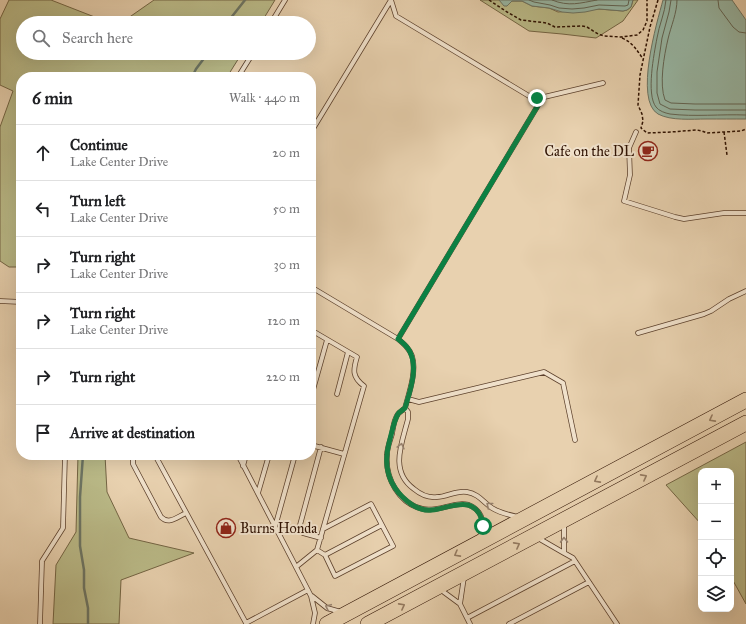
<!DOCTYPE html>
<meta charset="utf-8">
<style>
body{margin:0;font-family:"IM FELL Great Primer",serif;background:#f2f2f2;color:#202124}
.controls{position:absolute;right:12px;bottom:12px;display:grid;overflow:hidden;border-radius:8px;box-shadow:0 4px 16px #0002}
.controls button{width:36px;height:36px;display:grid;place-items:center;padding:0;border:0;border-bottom:1px solid #e0e0e0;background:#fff;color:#202124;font:20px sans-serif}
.stop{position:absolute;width:12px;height:12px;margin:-9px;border:3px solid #0b8043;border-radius:50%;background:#fff}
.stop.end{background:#0b8043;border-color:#fff;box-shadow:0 1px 4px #0008}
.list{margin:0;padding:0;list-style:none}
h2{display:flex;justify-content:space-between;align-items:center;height:52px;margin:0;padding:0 16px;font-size:17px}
h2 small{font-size:13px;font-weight:400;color:#757577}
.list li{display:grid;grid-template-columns:26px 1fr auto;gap:12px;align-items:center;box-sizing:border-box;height:56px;padding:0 16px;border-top:1px solid #e0e0e0}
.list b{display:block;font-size:15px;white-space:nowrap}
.list p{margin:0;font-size:13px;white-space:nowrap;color:#757577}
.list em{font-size:13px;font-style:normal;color:#757577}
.icon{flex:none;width:22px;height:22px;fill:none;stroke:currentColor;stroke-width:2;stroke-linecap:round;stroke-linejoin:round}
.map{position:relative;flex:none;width:746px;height:624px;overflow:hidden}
.search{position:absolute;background:#fff;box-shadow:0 4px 16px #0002;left:16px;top:16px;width:300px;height:44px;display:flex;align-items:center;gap:10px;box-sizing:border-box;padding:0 14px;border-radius:22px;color:#757577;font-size:15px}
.panel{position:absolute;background:#fff;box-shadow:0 4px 16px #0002;left:16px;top:72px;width:300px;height:388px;border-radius:16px}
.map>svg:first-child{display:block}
.green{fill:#baba88;stroke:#746544}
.water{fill:#98b8a6;stroke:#6d7564}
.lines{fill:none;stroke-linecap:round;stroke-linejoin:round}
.shore{stroke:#626453;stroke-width:1}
.stream{stroke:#6d7564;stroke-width:2.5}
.lane-casing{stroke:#5c402c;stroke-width:5.5}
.highway-casing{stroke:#2d1000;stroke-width:16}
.path{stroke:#2d1000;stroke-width:1.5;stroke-dasharray:3 2;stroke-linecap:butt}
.lane{stroke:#f0e1cb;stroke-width:4}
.highway{stroke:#e8d1af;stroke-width:15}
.oneway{stroke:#947a60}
.oneway2{stroke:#988370}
.route{stroke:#0b8043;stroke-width:5}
.labels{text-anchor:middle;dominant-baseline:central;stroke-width:4;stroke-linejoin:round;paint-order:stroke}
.poi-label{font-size:14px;fill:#2d1000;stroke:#f0e1cb;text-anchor:end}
</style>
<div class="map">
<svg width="746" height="624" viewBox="0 0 746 624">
<rect width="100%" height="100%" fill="#e8d1af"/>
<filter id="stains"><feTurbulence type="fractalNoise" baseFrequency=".005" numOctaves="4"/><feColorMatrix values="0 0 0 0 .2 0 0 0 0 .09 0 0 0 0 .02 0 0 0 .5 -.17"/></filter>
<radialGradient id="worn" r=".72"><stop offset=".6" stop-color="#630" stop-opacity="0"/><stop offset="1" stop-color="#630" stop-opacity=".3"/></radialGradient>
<!-- green -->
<path class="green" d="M9 0H51L110 23H23V53H242L227 77H21V267H9L0 261V127L13 91 0 85V19Z
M154 0H275L261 23H121Z
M480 0H499L507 6 512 1H522L532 6 549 8 558 12 599 9 623 11 627 10 631 7 633 0H638L623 21 596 38 562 34 529 31Z
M746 442V604L731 577V471H701V524L666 485Z
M78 455H105L107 492 129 538 194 553 121 580 119 624H53L56 565 76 532Z"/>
<!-- water -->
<path class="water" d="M499 0H633L631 7 627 10 623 11 599 9 585 12 573 13 562 12 549 8 532 6 522 1H512L507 6H504Z
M663 0H732L746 20V119C733 119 720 119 706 119 692 119 671 121 658 114 634 100 657 22 663 0Z"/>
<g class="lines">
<!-- shore -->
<path class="shore" d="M529 0 534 2 550 5 559 8 572 9 584 8 599 5 625 6 628 5 629 0
M552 0C569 7 580 3 597 0
M666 0C665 13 659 25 657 38 654 54 646 94 656 107 659 111 665 113 670 114 694 117 721 114 746 115
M671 0 669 12 662 38 657 72V93L660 104 670 109 695 110H746
M677 0C677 13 671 26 668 39 664 56 659 84 665 100L671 103 695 104H746
M718 0 719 8 733 27 739 32 746 33"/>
<!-- stream -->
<path class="stream" d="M228 23 230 19 245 0
M192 77 196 69 208 53
M20 219 21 220
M83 455 80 497V546L84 570V588L88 608V624"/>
<!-- lane casing -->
<g class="lane-casing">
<path id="lane" d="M391 0 396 16 529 96 540 98 603 83
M271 23 285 0
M238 77 253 53
M311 132 391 0
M636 132 629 148 630 175 624 201 675 217 684 219 724 213H746
M311 287 398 339C404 344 409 348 412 356 417 371 409 393 405 408 403 410 399 412 398 414 394 419 393 428 392 434 390 441 387 448 387 455 385 478 399 504 423 509 439 513 459 498 473 507 485 515 484 526 480 537
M0 301 21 302
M638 333 704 314 711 311 729 299 746 291
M398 339 540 102V98
M337 394 348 352
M311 397 327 340
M408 399 419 402 544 372 563 383 575 440
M405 408 408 412V419C402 443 389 471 414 489 420 494 429 498 437 497 447 497 456 490 467 492 479 494 483 502 492 508 500 513 509 515 518 517
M311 445 344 454
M135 455 133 460V464L161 517C169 525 177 517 186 513
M155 455 246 623 308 590
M238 455 311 596 315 613 313 624
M243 466 246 455
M258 493 269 455
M275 527 295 455
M321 538 303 533 301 531 300 525 321 447
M538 538 564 553V523
M317 550 325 555 335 576 393 546 371 504 323 529
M564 553 573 558 617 624
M325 555 382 525
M296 567 317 550 364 386C352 377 353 370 357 357L311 330
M441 590 460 604 464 577
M312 596 327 608 341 612
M460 604 470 624
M467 618 575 561
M40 624 42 561 63 528 65 455
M509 624 589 582"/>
</g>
<!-- highway casing -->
<g class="highway-casing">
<path id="highway" d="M327 624 746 400
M368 624 746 423"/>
</g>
<!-- path -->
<path class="path" d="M489 0 507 12 521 20 547 23 555 27 582 26 587 27 598 34 604 36 621 37 637 35 643 30 647 21V0
M658 0 650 27 640 75 638 105 642 114 643 121 641 128 647 133 671 132 697 130 702 131 707 133 741 131 746 129
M622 38C632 42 637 50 643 59
M724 132 727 155"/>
<!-- lane -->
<use href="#lane" class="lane"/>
<!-- highway -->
<use href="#highway" class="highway"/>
</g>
<!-- one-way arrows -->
<defs><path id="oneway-chevron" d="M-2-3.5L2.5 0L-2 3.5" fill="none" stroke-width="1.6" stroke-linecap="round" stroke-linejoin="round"/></defs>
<g class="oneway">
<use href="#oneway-chevron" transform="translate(712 419) rotate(152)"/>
<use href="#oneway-chevron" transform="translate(644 477) rotate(-28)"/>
<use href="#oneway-chevron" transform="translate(597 480) rotate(152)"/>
<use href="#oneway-chevron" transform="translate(517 545) rotate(-28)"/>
<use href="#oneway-chevron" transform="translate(457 554) rotate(151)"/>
<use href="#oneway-chevron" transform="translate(402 606) rotate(-28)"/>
</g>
<g class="oneway2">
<use href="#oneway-chevron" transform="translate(401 446) rotate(-76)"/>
<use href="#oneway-chevron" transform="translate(489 505) rotate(-141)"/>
<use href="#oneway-chevron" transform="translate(564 540) rotate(-91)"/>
<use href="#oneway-chevron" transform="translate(328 607) rotate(-155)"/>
</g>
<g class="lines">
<!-- route -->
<path class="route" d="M483 526C482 517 478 508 468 505 458 502 443 509 432 510 423 511 414 507 407 501 389 486 383 466 389 443 391 436 394 420 398 414 399 412 403 410 405 408 410 391 419 367 409 350 406 345 402 342 398 339L540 102V98H537"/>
</g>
<!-- icons -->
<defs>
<g id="cafe-ring" transform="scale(1)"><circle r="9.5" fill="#f0e1cb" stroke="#8f2418" stroke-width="1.5"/><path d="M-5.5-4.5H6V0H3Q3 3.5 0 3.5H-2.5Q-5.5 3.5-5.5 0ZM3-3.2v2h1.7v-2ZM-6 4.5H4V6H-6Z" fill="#8f2418"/></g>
<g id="shop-ring" transform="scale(1)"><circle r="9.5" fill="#f0e1cb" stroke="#8f2418" stroke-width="1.5"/><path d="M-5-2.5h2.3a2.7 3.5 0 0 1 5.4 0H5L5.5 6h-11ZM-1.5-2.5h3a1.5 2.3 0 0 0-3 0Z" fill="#8f2418"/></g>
</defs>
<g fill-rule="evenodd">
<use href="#cafe-ring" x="648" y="151"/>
<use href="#shop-ring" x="226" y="528"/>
</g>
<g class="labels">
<!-- poi labels -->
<g class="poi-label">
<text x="634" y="151">Cafe on the DL</text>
<text x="240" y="528" text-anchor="start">Burns Honda</text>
</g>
</g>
<rect width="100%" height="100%" filter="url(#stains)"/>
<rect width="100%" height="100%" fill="url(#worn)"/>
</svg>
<div class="controls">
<button>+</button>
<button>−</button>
<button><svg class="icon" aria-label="locate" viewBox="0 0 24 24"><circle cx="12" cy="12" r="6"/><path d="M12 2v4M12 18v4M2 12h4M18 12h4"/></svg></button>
<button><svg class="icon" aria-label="layers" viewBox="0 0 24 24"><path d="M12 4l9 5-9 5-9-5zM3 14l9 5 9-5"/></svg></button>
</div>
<div class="stop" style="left:483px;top:526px"></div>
<div class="stop end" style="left:537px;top:98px"></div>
<div class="search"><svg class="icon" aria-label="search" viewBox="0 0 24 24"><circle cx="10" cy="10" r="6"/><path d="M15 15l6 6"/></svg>Search here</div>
<section class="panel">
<h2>6 min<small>Walk · 440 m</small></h2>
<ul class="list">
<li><svg class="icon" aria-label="ahead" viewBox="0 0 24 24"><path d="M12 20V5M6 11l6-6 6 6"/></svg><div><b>Continue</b><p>Lake Center Drive</p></div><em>20 m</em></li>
<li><svg class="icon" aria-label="left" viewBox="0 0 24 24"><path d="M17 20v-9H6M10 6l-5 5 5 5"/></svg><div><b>Turn left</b><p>Lake Center Drive</p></div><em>50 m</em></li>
<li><svg class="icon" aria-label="right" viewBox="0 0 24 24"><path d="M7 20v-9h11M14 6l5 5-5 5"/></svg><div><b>Turn right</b><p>Lake Center Drive</p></div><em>30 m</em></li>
<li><svg class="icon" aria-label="right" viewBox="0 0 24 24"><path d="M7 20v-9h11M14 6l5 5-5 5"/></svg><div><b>Turn right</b><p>Lake Center Drive</p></div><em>120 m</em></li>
<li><svg class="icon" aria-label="right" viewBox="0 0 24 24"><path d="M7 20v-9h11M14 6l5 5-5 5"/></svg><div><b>Turn right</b></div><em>220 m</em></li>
<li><svg class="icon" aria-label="arrive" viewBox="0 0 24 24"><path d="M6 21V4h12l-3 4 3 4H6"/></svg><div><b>Arrive at destination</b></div></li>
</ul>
</section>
</div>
